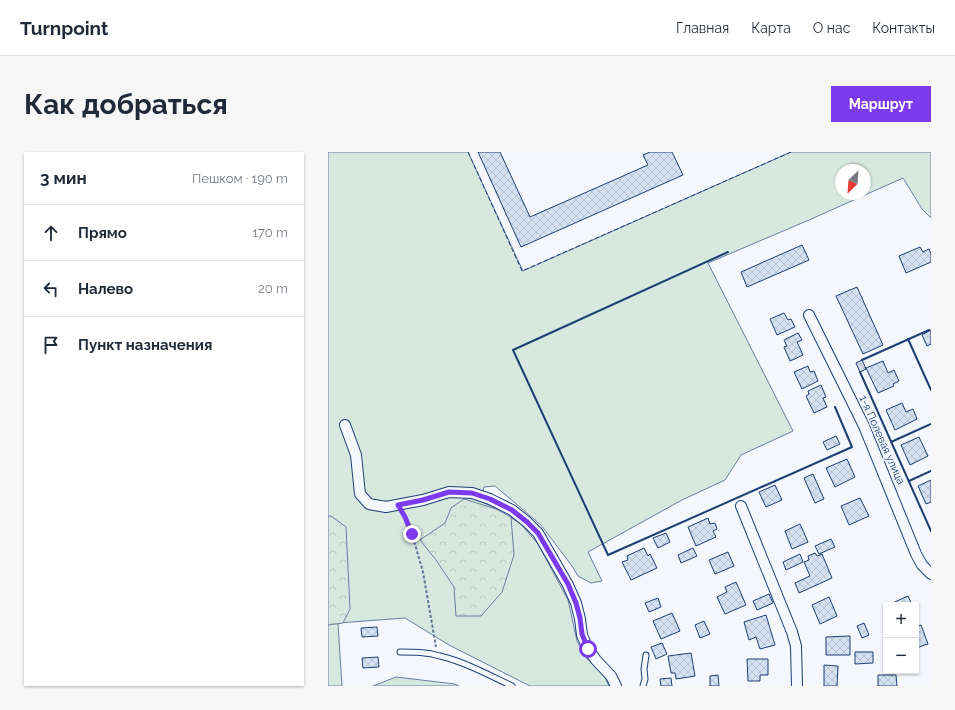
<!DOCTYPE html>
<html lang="ru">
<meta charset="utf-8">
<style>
body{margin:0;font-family:Raleway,sans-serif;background:#f6f6f7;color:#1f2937}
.controls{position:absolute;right:12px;bottom:12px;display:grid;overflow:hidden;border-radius:0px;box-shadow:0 1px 3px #0004}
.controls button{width:36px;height:36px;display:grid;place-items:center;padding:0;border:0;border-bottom:1px solid #e0e1e3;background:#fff;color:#1f2937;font:20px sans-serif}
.compass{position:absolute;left:507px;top:12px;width:36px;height:36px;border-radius:50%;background:#fff;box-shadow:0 1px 3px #0004;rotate:205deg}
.stop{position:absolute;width:12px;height:12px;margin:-9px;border:3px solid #7c3aed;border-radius:50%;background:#fff}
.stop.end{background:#7c3aed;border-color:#fff;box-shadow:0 1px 4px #0008}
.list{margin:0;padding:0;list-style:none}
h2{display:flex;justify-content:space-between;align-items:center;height:52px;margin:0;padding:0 16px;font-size:17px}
h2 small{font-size:13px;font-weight:400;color:#747a83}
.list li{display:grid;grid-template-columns:26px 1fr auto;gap:12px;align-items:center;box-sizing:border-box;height:56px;padding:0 16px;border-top:1px solid #e0e1e3}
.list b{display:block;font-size:15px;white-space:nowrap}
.list em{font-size:13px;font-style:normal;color:#747a83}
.icon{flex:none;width:22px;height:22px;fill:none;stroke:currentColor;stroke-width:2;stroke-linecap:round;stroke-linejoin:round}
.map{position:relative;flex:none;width:603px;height:534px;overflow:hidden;border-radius:0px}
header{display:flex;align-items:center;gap:24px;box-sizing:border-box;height:56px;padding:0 20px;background:#fff;border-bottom:1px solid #e0e1e3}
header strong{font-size:19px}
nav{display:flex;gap:22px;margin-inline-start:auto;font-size:14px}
.intro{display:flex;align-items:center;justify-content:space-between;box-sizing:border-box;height:96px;padding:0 24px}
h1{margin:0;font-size:28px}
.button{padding:10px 18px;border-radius:0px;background:#7c3aed;color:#fff;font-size:14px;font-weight:700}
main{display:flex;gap:24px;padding:0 24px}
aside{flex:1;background:#fff;border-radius:0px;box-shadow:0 1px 3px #0004}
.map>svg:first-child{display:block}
.green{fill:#d7e8df;stroke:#687fa3;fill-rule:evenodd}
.forest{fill:url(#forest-crowns);stroke:#687fa3}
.building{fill:url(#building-cross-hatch);stroke:#1d3f73}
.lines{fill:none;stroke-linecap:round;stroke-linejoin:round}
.service-casing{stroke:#1d3f73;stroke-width:7}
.minor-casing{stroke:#1d3f73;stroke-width:12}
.path{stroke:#5e769c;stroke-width:2;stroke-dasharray:3 2;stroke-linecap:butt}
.service{stroke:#f4f7fb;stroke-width:5}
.minor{stroke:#f4f7fb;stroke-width:10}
.fence{stroke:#1d3f73;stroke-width:1;stroke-dasharray:5 2;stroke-linecap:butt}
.wall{stroke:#1d3f73;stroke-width:2}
.route{stroke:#7c3aed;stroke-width:5}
.labels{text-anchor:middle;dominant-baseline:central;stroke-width:3;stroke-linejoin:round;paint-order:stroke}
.street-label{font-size:11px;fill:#1d3f73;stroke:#f4f7fb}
</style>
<header>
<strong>Turnpoint</strong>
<nav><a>Главная</a><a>Карта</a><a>О нас</a><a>Контакты</a></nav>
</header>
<div class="intro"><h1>Как добраться</h1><a class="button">Маршрут</a></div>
<main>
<aside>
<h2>3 мин<small>Пешком · 190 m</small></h2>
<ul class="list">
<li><svg class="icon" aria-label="ahead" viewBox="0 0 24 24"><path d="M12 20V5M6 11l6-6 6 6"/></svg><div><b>Прямо</b></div><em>170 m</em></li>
<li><svg class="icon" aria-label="left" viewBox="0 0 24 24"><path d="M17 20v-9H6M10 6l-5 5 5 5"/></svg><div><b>Налево</b></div><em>20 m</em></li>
<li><svg class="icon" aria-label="arrive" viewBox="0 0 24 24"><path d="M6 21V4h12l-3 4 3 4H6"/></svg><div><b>Пункт назначения</b></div></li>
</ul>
</aside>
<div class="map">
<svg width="603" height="534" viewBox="0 0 603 534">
<defs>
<pattern id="forest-crowns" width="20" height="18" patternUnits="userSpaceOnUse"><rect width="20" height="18" fill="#d7e8df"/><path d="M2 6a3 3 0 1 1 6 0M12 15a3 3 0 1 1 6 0" fill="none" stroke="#b8c8c3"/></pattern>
<pattern id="building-cross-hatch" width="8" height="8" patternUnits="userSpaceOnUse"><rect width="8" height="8" fill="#d5e0f0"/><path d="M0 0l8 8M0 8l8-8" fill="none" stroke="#b6c1d1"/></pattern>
</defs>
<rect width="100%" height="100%" fill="#f4f7fb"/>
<!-- green -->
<path class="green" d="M0 0H140L195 119 463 0H603V66L594 57 575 26 481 68 380 111 465 279 413 303 397 328 354 348 260 400 274 429 263 431 250 424 244 414 213 373 167 334 156 335 153 349 192 371 210 392 240 448 249 489 259 507 274 519 281 534H202L121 493 77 466 10 471 14 534H0ZM513 18H537V42H513Z"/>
<!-- forest -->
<path class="forest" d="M136 347 168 357 183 365 186 403 174 440 153 464H128L126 435 108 408 92 388 117 371 123 356Z
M0 364H3L18 375 22 457 15 471 0 473Z
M68 525 127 532 131 534H45Z"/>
<!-- building -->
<path class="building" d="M150 0H172L202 65 320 13 315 3 322 0H344L355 23 193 95Z
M474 93 481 108 419 135 413 120Z
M592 95 595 100 601 97 603 102V110L578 121 571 104Z
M529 135 555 193 535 202 508 144Z
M456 161 460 168 463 167 467 175 449 183 442 167Z
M603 178V192L599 194 594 183Z
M470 181 474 188 469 190 475 203 462 209 456 195 459 194 456 188Z
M534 208 538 217 532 220 528 211Z
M555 209 560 221 566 218 571 229 565 232 566 234 550 241 538 216Z
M480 214 482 220 486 219 490 229 474 237 466 220Z
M493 233 498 245 495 246 499 255 486 261 478 244 481 242 480 239Z
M574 251 578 260 585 257 589 267 567 278 558 258Z
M508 284 512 292 499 298 495 290Z
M591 285 600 304 582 313 573 293Z
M519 307 527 325 507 335 498 316Z
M485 322 496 347 487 351 476 326Z
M603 328V350L598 352 590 334Z
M447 333 454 348 438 355 431 340Z
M532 346 541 364 521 373 513 354Z
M380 366 382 372 387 371 389 377 385 379 388 385 368 394 360 375Z
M472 372 480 390 464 397 457 379Z
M338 381 342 390 330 396 325 386Z
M503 387 507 395 491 402 487 394Z
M316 396 320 404 322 402 329 416 303 428 294 410 300 408 299 404Z
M365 396 369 404 353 411 350 403Z
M400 400 406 414 387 422 381 408Z
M487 401 489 404 494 402 504 426 471 441 467 431 482 424 476 410 481 408 480 404Z
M472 402 475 410 458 418 455 410Z
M408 430 418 453 397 462 389 445 399 440 397 435Z
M441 442 445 451 429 458 425 449Z
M580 444 584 453H560Z
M501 445 509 464 492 472 484 453Z
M330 446 333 455 321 460 317 451Z
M344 461 352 479 333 487 325 469Z
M438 463 447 493 432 497 428 485 421 488 416 470Z
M376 469 382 482 372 486 367 473Z
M536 471 541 483 534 486 529 474Z
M593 473 600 492 588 496V475Z
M49 475 50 484 34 485 33 476Z
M522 484V503H498V485Z
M334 491 339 502 328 507 323 495Z
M527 500H545V511L527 512Z
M363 501 367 524 348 527 347 521H343L340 504Z
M50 505 51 515 35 516 34 506Z
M419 507H440V523H432V529H420Z
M496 513 510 514 509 534H496Z
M390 523 391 534H382V524Z
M550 523H568L569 534H550Z
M343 526 344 534H333L332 527Z"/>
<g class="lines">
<!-- service casing -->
<g class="service-casing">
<path id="service" d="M72 500C86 500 99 500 112 504 137 510 161 523 184 534
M315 534 317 527 316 517 318 503"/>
</g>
<!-- minor casing -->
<g class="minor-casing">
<path id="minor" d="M481 163 536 274 588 402 594 413 603 422
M17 273 28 303 32 342 41 352 58 355 95 348 121 340 144 341 162 347 184 358 199 370 210 381 240 433 248 451 252 467 254 483 260 497 268 508 283 524 288 534
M413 354 464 480 468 494 469 534"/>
</g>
<!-- path -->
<path class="path" d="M75 362 84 382 95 420 108 495"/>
<!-- service -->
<use href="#service" class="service"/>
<!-- minor -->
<use href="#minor" class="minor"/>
<!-- fence -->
<path class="fence" d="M140 0 194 119 463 0"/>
<!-- wall -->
<path class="wall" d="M400 100 185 198 280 403 524 295 507 255
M580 187 603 238
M534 208 601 178
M532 220 603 379
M563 290 603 272
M581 329 603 319"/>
</g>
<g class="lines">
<!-- route -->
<path class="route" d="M84 382 77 365 70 353 95 348 121 340 144 341 162 347 184 358 199 370 210 381 240 432 248 451 252 466 254 482 260 497"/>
</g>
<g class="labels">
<!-- street labels -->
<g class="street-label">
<text transform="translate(554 288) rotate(66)">1-я Полевая улица</text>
</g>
</g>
</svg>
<div class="controls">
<button>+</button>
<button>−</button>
</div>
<svg class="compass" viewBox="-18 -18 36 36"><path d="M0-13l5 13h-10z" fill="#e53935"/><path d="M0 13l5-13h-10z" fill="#747a83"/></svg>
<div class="stop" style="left:260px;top:497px"></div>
<div class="stop end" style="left:84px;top:382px"></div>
</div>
</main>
